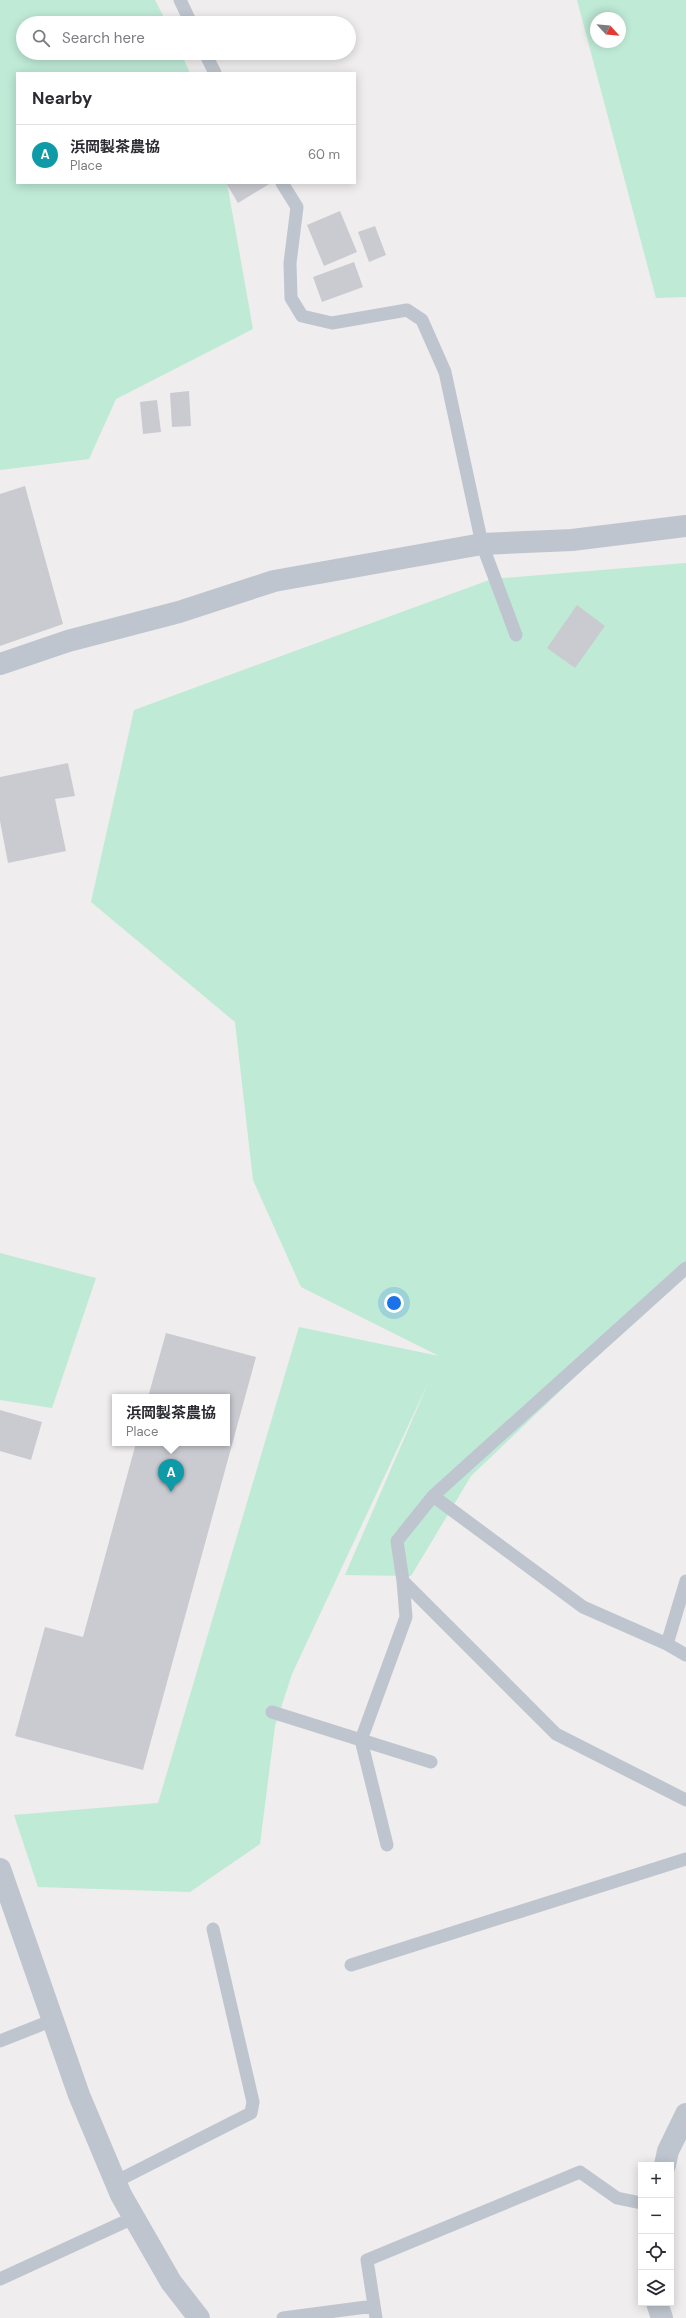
<!DOCTYPE html>
<meta charset="utf-8">
<style>
body{margin:0;font-family:"DM Sans","Noto Sans JP",sans-serif;background:#f2f2f3;color:#2b2b33}
.controls{position:absolute;right:12px;bottom:12px;display:grid;overflow:hidden;border-radius:0px;box-shadow:0 2px 10px #0003}
.controls button{width:36px;height:36px;display:grid;place-items:center;padding:0;border:0;border-bottom:1px solid #e1e1e2;background:#fff;color:#2b2b33;font:20px sans-serif}
.compass{position:absolute;left:590px;top:12px;width:36px;height:36px;border-radius:50%;background:#fff;box-shadow:0 2px 10px #0003;rotate:116deg}
.you{position:absolute;left:394px;top:1303px;width:14px;height:14px;margin:-10px;border:3px solid #fff;border-radius:50%;background:#1a73e8;box-shadow:0 0 0 6px #1a73e833}
.badge{display:grid;place-items:center;width:26px;height:26px;border-radius:50%;background:#7c3aed;color:#fff;font-size:13px;font-weight:700}
.pin{position:absolute;translate:-50% -33px;filter:drop-shadow(0 1px 2px #0008)}
.pin::after{content:'';position:absolute;top:21px;width:14px;height:12px;background:inherit;clip-path:polygon(0 0,100% 0,50% 100%)}
.popup{position:absolute;left:112px;top:1394px;width:118px;height:52px;box-sizing:border-box;display:grid;place-content:center;border-radius:0px;background:#fff;filter:drop-shadow(0 1px 3px #0005);font-size:13px;white-space:nowrap;color:#7c7c81}
.popup b{font-size:15px;color:#2b2b33}
.popup::after{content:'';position:absolute;left:50%;top:100%;margin-left:-8px;border:8px solid transparent;border-top-color:#fff}
.list{margin:0;padding:0;list-style:none}
h2{display:flex;justify-content:space-between;align-items:center;height:52px;margin:0;padding:0 16px;font-size:17px}
h2 small{font-size:13px;font-weight:400;color:#7c7c81}
.list li{display:grid;grid-template-columns:26px 1fr auto;gap:12px;align-items:center;box-sizing:border-box;height:60px;padding:0 16px;border-top:1px solid #e1e1e2}
.list b{display:block;font-size:15px;white-space:nowrap}
.list p{margin:0;font-size:13px;white-space:nowrap;color:#7c7c81}
.list em{font-size:13px;font-style:normal;color:#7c7c81}
.icon{flex:none;width:22px;height:22px;fill:none;stroke:currentColor;stroke-width:2;stroke-linecap:round;stroke-linejoin:round}
.map{position:relative;flex:none;width:686px;height:2318px;overflow:hidden}
.search{position:absolute;background:#fff;box-shadow:0 2px 10px #0003;left:16px;top:16px;width:340px;height:44px;display:flex;align-items:center;gap:10px;box-sizing:border-box;padding:0 14px;border-radius:22px;color:#7c7c81;font-size:15px}
.panel{position:absolute;background:#fff;box-shadow:0 2px 10px #0003;left:16px;top:72px;width:340px;height:112px;border-radius:0px}
.map>svg:first-child{display:block}
.green{fill:#beead6;fill-rule:evenodd}
.building{fill:#cacbd1}
.lines{fill:none;stroke-linecap:round;stroke-linejoin:round}
.service{stroke:#bfc5ce;stroke-width:13}
.minor{stroke:#bfc5ce;stroke-width:22}
.tertiary{stroke:#bfc5ce;stroke-width:22}
</style>
<div class="map">
<svg width="686" height="2318" viewBox="0 0 686 2318">
<rect width="100%" height="100%" fill="#efeded"/>
<!-- green -->
<path class="green" d="M0 0H155L167 23H23V53H181L190 73H17V183H227L253 329 116 399 89 459 0 470Z
M577 0H686V297L656 298ZM596 18H620V42H596Z
M686 563V1271L471 1476 411 1576 345 1575 430 1379 292 1674 275 1726 260 1844 190 1892 38 1887 14 1815 158 1803 299 1327 439 1356 301 1287 253 1180 235 1022 91 902 134 710 492 579Z
M0 1253 96 1278 52 1408 0 1400Z"/>
<!-- building -->
<path class="building" d="M226 183H271L238 203Z
M340 211 357 252 324 266 307 225Z
M375 226 386 255 369 262 358 232Z
M354 262 363 287 322 302 313 277Z
M189 391 191 426 172 427 170 393Z
M157 400 161 432 143 434 140 402Z
M25 486 63 624 0 646V494Z
M577 605 605 626 575 668 547 648Z
M68 763 75 796 55 799 66 851 8 863 0 821V777Z
M166 1333 256 1357 143 1770 15 1736 45 1627 83 1637 136 1443H227V1397H148Z
M0 1410 42 1422 31 1460 0 1451Z"/>
<g class="lines">
<!-- service -->
<path class="service" d="M180 0 191 23
M205 53 215 73
M282 183 297 207 290 263 291 298 302 316 332 323 407 310 422 320 445 372 482 544 516 635
M686 1268 433 1496 397 1541 403 1581 556 1734 686 1800
M433 1496 583 1607 667 1644
M686 1581 667 1644 686 1655
M272 1712 431 1762
M387 1845 361 1740 406 1617 403 1581
M351 1965 686 1859
M0 2041 53 2020
M115 2182 251 2113 253 2102 213 1929
M0 2279 133 2218
M283 2318 374 2306
M376 2318 367 2260 580 2172 617 2198 641 2203"/>
<!-- minor -->
<path class="minor" d="M0 664 68 641 179 612 274 581 482 544 572 540 686 526"/>
<!-- tertiary -->
<path class="tertiary" d="M0 1869 79 2095 121 2195 171 2282 199 2318
M665 2165 668 2151 686 2114
M657 2303 662 2318"/>
</g>
</svg>
<div class="controls">
<button>+</button>
<button>−</button>
<button><svg class="icon" aria-label="locate" viewBox="0 0 24 24"><circle cx="12" cy="12" r="6"/><path d="M12 2v4M12 18v4M2 12h4M18 12h4"/></svg></button>
<button><svg class="icon" aria-label="layers" viewBox="0 0 24 24"><path d="M12 4l9 5-9 5-9-5zM3 14l9 5 9-5"/></svg></button>
</div>
<svg class="compass" viewBox="-18 -18 36 36"><path d="M0-13l5 13h-10z" fill="#e53935"/><path d="M0 13l5-13h-10z" fill="#7c7c81"/></svg>
<div class="you"></div>
<div class="pin badge" style="left:171px;top:1492px;background:#0f9aa8">A</div>
<div class="popup"><b>浜岡製茶農協</b>Place</div>
<div class="search"><svg class="icon" aria-label="search" viewBox="0 0 24 24"><circle cx="10" cy="10" r="6"/><path d="M15 15l6 6"/></svg>Search here</div>
<section class="panel">
<h2>Nearby<small></small></h2>
<ul class="list">
<li><span class="badge" style="background:#0f9aa8">A</span><div><b>浜岡製茶農協</b><p>Place</p></div><em>60 m</em></li>
</ul>
</section>
</div>
